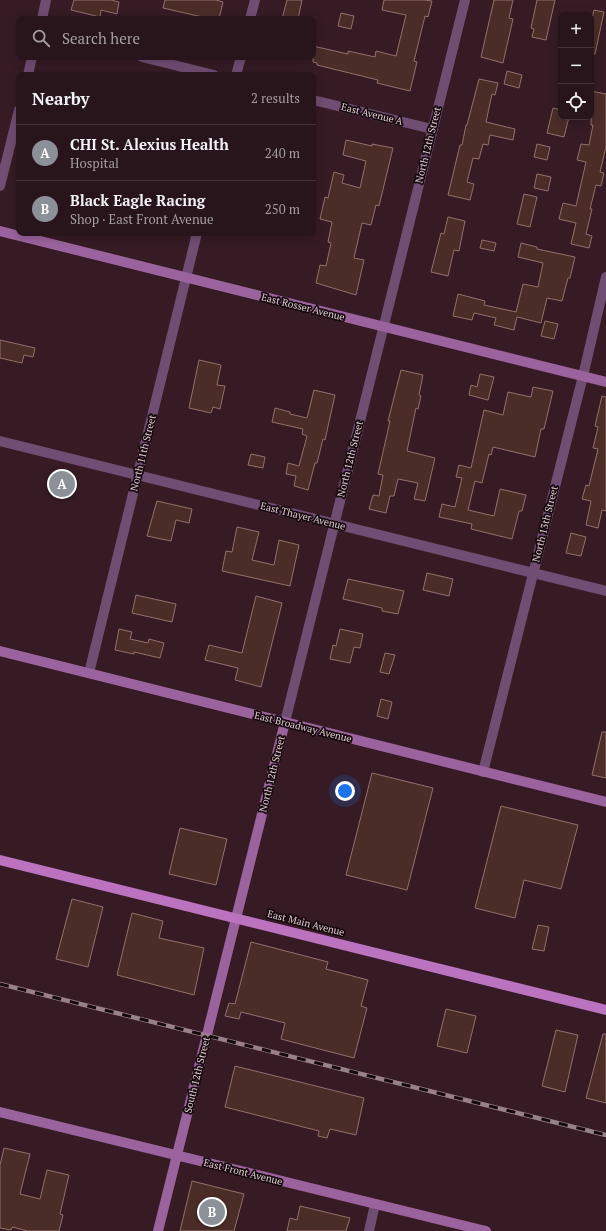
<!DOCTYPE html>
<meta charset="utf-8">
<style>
body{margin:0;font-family:"PT Serif",serif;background:#301d24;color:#f1f3f6}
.controls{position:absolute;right:12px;top:12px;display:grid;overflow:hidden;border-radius:8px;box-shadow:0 2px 10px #0003}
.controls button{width:36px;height:36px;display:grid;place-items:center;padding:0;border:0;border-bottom:1px solid #44333a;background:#28141b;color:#f1f3f6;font:20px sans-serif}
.you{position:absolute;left:345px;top:791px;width:14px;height:14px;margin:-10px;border:3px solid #fff;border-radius:50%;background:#1a73e8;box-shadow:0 0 0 6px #1a73e833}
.badge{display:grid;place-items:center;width:26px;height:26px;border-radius:50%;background:#8c9099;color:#fff;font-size:13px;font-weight:700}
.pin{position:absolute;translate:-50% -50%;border:2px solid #fff;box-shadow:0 1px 4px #0006}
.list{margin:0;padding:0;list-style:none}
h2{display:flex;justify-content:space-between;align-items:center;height:52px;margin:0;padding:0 16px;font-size:17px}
h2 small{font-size:13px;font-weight:400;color:#a59ea3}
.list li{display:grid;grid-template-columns:26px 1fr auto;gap:12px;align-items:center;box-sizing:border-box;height:56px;padding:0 16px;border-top:1px solid #44333a}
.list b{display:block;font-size:15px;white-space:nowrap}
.list p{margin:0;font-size:13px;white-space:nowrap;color:#a59ea3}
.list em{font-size:13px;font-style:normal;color:#a59ea3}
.icon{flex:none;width:22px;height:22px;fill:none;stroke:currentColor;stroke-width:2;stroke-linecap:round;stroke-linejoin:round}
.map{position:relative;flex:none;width:606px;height:1231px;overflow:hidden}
.search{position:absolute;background:#28141b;box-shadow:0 2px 10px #0003;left:16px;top:16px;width:300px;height:44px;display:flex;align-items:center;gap:10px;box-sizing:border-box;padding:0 14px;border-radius:8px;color:#a59ea3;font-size:15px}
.panel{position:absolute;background:#28141b;box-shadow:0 2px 10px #0003;left:16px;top:72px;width:300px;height:164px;border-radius:8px}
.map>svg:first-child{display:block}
.building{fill:#4b2d28;stroke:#94706a}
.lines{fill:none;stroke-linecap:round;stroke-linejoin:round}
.street{stroke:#704d72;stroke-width:10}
.secondary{stroke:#9a639d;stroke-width:10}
.primary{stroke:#bb73bf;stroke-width:10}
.rail-casing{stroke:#988188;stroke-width:4.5}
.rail{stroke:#16090e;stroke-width:3;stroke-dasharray:9;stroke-linecap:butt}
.labels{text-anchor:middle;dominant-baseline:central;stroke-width:3.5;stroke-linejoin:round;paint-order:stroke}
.street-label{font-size:10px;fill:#e0ccd2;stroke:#16090e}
</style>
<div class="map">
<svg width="606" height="1231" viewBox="0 0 606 1231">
<rect width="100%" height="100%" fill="#361b24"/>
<!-- building -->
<path class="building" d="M74 0H111L119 2 117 14 101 10 100 17 71 10Z
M165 0H216L223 2 219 19H211L163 8Z
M287 0H302L298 19H282Z
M384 0H425L432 1 428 17 425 16 414 61 417 62 410 91 377 83 378 80 317 65V63L313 62V46L348 54V51L375 57 376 51 396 56 406 15 382 10Z
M494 0H513L509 18 513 19 503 63 481 57Z
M537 0H555L546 40 532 37 534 29 531 28Z
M594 10 604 12 595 54H591V23Z
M341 13 354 16 351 29 338 26Z
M507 71 522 75 519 88 504 84Z
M479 79 498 83 495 95 492 94 486 122 515 129 513 140 490 135 488 145 483 144 479 159 473 158 467 182 474 184 470 200 448 195 460 145H462L466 125H467Z
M591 91 606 94V147L600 172 604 173 601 186 596 185 590 209H592L586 234 592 236 589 248 571 244 576 223 559 219 563 203 576 206 586 162 577 160 581 144 589 145 593 125H591Z
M553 108 561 110V117H569L564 137 547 133Z
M346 140 372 146V144L393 148 379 206 376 205 371 225 362 223 354 258 364 260 356 295 316 283 320 265 326 266 331 243 328 242 332 222 320 219 325 197 328 198 334 172 344 175 342 183 360 188 366 161 343 155Z
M537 144 550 147 547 160 534 157Z
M537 174 551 177 548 191 534 188Z
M524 194 537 197 530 227 517 224Z
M448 217 465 221 459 251 454 250 448 276 431 272 441 233 444 234Z
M482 240 496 243 494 251 480 248Z
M521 243 537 247V249L575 257 570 278H568L562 301 547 298 541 323 517 317 514 330 494 325 496 318 474 313 472 320 453 316 458 294 485 301 484 305 516 312 523 284 538 287 543 263 518 257Z
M545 321 558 324 554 339 541 336Z
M0 340 35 348 33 357 24 355 22 363 0 358Z
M199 360 221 365 217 385 225 386 220 409 213 407 211 413 189 408Z
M401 370 423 375 419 395 421 396 418 409 416 408 407 451 435 458 425 501 414 499 418 483 398 479 394 496H390L386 513 369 509 373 495 379 496 383 475 378 474 390 421H388Z
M480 374 494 377 488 400 469 395 471 385 477 387Z
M533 387 553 391 544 429H541L535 457 493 447 491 455 489 454 482 483 475 481 468 510 494 516 500 489 526 495 522 511H519L512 539 471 529 472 524 439 517 442 504 455 507 462 478 456 477 459 465 471 468 484 410 503 415 508 392 531 397Z
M314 390 335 395 325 440 323 439 317 463H315L308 490 294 486 296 476 286 474 288 463 299 466 307 436 302 434 303 429 272 422 275 408 290 412V414L307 418Z
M602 396 606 397V511L602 510 598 528 586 525 591 501 582 499 586 485 589 486 598 449 593 448 598 427 595 426Z
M251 454 265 457 263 468 248 465Z
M157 501 192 509 189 523 176 520 171 541 147 536Z
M237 527 259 532 252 560 274 565 279 540 299 545 290 586 222 571 226 551 232 552Z
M571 533 586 537 581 556 566 553Z
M427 573 453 579 449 596 423 590Z
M348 579 404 591 398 614 382 611V608L343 599Z
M136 595 176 604 172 622 132 613Z
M256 596 282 603 261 687 235 680 238 668 205 660 209 645 242 653Z
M119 629 132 632 130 639 148 643 149 639 164 643 160 658 134 652V654L115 650Z
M340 629 363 634 360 648 354 647 350 663 330 659 333 645 336 646Z
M385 653 395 655 389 674 380 672Z
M381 699 392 702 388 719 377 716Z
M602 732H606V778L592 775Z
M372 773 433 788 407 890 346 875Z
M501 806 578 825 561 889 524 880 515 918 475 908Z
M180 828 227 839 216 885 169 874Z
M72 899 103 907 88 967 56 959Z
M132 913 163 921 159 938 204 948 194 995 117 975Z
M538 925 549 927 544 951 532 949Z
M251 942 328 962 326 969 368 980 361 1006 367 1008 354 1058 281 1039 285 1023 241 1012 239 1019 225 1016 229 1003 235 1004Z
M446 1009 476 1016 467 1053 437 1046Z
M556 1030 578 1035 565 1092 542 1086Z
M603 1034H606V1103L586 1098Z
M235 1066 364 1098 356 1135 330 1129 327 1138 318 1136 319 1131 225 1107Z
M4 1148 30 1154 20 1194 40 1199 47 1170 69 1175 60 1214 63 1215 59 1231H28L12 1227 11 1230 0 1228V1165Z
M192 1181 244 1194 234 1231H180Z
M300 1206 350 1218 346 1231H287L290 1218 297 1220Z"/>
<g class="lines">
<!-- street -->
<path class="street" d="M42 19 46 0
M250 19 255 0
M142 57 214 75
M28 75 32 57
M236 75 241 57
M313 100 432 129
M0 186 19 110
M0 441 606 591
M89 673 197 233
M285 722 465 0
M483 772 583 376 606 277
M369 1231 375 1204"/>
<!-- secondary -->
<path class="secondary" d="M0 231 606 382
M0 651 606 802
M0 1112 486 1231
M158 1231 285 722"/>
<!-- primary -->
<path class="primary" d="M0 860 606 1010"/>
<!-- rail casing -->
<g class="rail-casing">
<path id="rail" d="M0 984 606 1135"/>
</g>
<!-- rail -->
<use href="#rail" class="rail"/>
</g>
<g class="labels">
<!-- street labels -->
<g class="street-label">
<text transform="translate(372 114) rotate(14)">East Avenue A</text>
<text transform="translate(428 145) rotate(-76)">North 12th Street</text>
<text transform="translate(303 307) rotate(14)">East Rosser Avenue</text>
<text transform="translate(143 453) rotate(-76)">North 11th Street</text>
<text transform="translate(350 459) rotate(-76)">North 12th Street</text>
<text transform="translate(303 516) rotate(14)">East Thayer Avenue</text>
<text transform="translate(545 524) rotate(-76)">North 13th Street</text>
<text transform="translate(303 727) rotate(14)">East Broadway Avenue</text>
<text transform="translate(272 774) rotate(-76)">North 12th Street</text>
<text transform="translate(306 923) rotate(14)">East Main Avenue</text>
<text transform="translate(197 1075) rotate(-76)">South 12th Street</text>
<text transform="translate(243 1172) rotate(14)">East Front Avenue</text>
</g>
</g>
</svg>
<div class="controls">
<button>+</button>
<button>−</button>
<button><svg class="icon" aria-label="locate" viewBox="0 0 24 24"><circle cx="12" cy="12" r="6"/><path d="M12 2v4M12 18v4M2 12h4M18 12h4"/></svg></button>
</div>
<div class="you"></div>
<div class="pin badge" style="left:62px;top:484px">A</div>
<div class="pin badge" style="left:212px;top:1212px">B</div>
<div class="search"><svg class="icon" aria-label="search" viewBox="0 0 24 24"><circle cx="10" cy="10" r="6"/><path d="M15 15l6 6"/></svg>Search here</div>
<section class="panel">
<h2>Nearby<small>2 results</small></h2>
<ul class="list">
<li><span class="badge">A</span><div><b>CHI St. Alexius Health</b><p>Hospital</p></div><em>240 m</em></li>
<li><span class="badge">B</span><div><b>Black Eagle Racing</b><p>Shop · East Front Avenue</p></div><em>250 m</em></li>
</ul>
</section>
</div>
